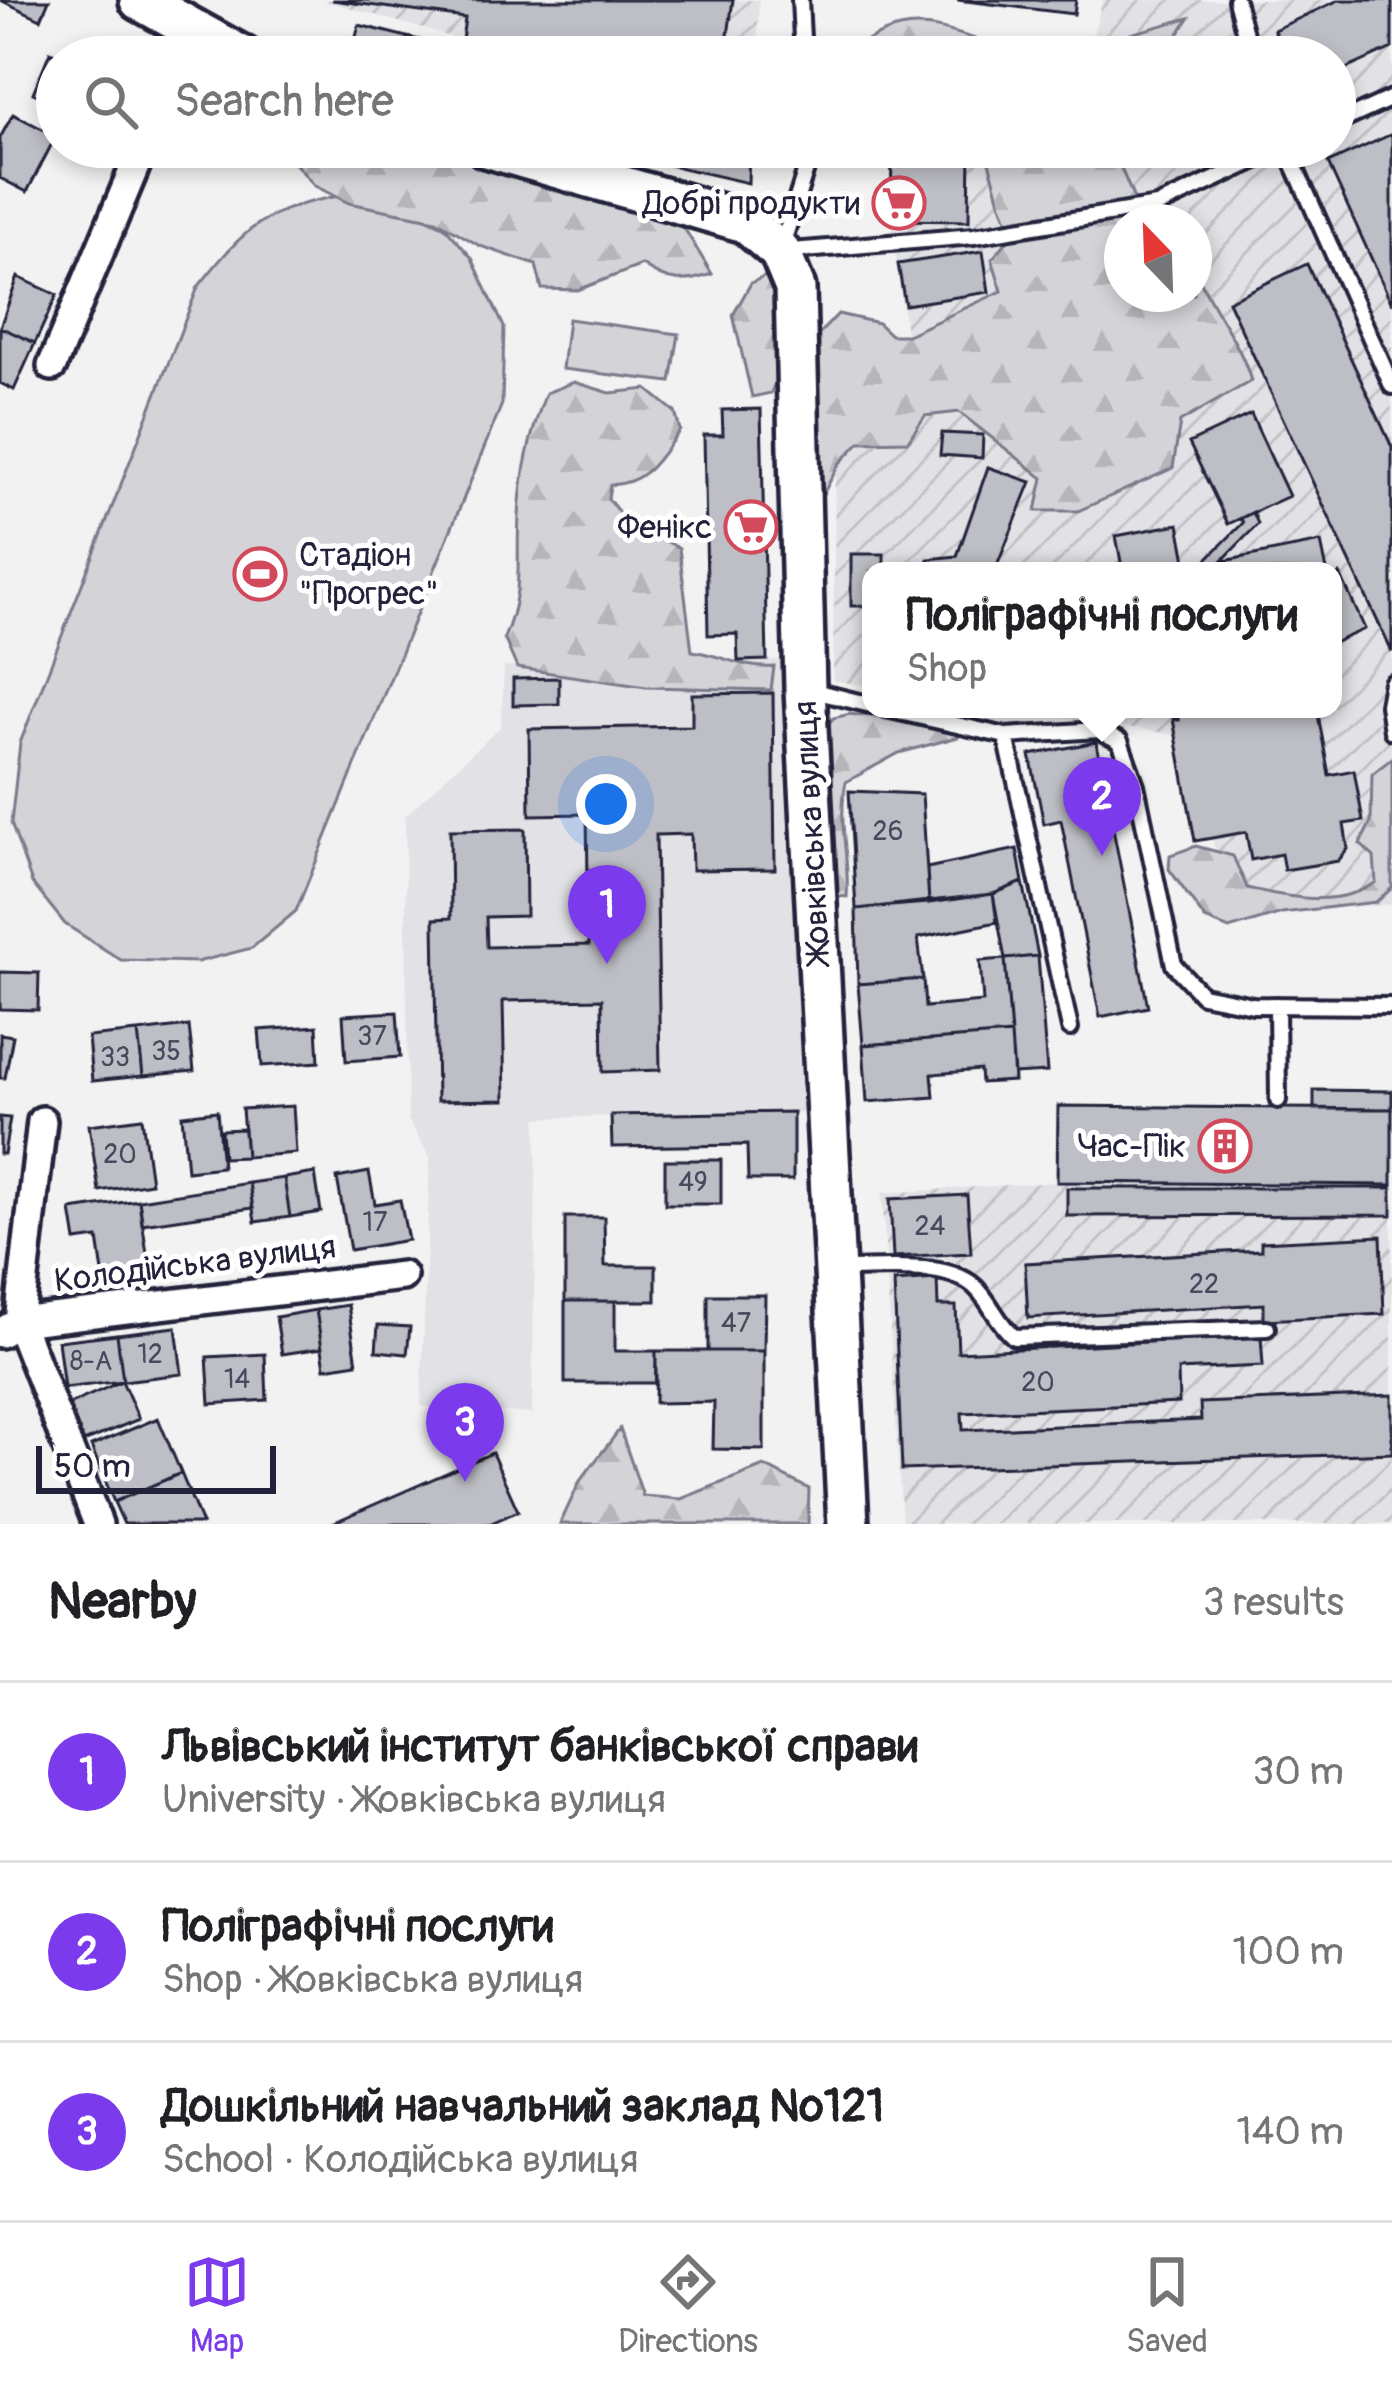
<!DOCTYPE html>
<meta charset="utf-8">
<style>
body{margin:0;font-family:Pangolin,sans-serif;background:#f2f2f2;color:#202124}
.compass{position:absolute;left:1104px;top:204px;width:108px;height:108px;border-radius:50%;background:#fff;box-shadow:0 6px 18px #0003;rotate:337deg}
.scale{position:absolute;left:36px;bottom:30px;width:240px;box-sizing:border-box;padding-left:12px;border:6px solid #22223b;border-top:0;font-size:33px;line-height:42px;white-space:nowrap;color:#22223b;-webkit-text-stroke:9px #fff;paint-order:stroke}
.you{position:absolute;left:606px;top:804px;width:42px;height:42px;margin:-30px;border:9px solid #fff;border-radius:50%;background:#1a73e8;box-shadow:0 0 0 18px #1a73e833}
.badge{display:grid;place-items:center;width:78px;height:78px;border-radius:50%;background:#7c3aed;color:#fff;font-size:39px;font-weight:700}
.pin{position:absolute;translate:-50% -99px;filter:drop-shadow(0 3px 6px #0008)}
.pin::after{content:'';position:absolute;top:63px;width:42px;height:36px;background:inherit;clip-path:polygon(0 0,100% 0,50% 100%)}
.popup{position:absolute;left:862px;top:562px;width:480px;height:156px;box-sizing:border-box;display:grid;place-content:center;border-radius:24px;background:#fff;filter:drop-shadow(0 3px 9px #0005);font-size:39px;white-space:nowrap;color:#757577}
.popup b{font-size:45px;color:#202124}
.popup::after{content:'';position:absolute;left:50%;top:100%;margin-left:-24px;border:24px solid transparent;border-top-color:#fff}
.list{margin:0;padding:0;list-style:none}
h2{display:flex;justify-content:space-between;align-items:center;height:156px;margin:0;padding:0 48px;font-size:51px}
h2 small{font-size:39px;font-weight:400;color:#757577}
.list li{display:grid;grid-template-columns:78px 1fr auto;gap:36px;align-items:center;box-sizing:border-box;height:180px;padding:0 48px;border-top:3px solid #e0e0e0}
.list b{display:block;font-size:45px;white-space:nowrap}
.list p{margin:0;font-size:39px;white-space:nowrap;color:#757577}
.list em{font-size:39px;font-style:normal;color:#757577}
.icon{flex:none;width:66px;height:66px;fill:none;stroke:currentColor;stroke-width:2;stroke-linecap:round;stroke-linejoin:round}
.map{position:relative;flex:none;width:1392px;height:1524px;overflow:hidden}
.search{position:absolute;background:#fff;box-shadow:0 6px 18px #0003;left:36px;right:36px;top:36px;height:132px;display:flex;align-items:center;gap:30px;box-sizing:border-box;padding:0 42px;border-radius:66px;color:#757577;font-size:45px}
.sheet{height:696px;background:#fff}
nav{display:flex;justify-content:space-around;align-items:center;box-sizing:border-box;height:168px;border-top:3px solid #e0e0e0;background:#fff;font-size:33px;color:#757577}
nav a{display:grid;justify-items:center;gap:6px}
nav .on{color:#7c3aed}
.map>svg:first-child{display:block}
.built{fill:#e2e2e6}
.industrial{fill:url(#industrial-furrows);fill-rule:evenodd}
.green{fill:#d3d3d8;stroke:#7a7a8a;stroke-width:3}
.forest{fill:url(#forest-firs);stroke:#7a7a8a;stroke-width:3}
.building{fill:#bebec6;stroke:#22223b;stroke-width:3}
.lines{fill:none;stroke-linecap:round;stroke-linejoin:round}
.lane-casing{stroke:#22223b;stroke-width:22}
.street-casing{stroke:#22223b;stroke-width:36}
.secondary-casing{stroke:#22223b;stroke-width:48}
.lane{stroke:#fff;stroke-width:14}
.street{stroke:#fff;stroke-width:27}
.secondary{stroke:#fff;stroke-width:39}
.labels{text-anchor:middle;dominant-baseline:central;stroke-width:10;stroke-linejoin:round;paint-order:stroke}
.number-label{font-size:27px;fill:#49495e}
.poi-label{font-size:33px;fill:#22223b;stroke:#fff;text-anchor:end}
.street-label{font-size:33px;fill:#22223b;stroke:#fff}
</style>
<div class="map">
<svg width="1392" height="1524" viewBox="0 0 1392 1524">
<defs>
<pattern id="industrial-furrows" width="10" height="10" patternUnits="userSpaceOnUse" patternTransform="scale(3)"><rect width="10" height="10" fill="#e2e2e6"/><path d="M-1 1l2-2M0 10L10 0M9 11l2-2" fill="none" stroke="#c2c2c6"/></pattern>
<pattern id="forest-firs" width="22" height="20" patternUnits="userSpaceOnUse" patternTransform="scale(3)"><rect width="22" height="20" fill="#d3d3d8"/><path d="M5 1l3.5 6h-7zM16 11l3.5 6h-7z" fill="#b5b5ba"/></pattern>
</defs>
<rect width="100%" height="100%" fill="#f2f2f3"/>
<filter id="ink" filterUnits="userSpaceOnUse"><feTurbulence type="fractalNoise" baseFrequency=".00833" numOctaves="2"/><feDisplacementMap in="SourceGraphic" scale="24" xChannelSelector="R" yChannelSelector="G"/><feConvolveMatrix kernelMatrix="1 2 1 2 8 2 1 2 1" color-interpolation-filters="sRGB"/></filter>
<g filter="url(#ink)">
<!-- built -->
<path class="built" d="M793 660 816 1112 537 1118 532 1414 421 1406 430 1157 408 1120 405 816 501 726 504 667Z"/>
<!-- industrial -->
<path class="industrial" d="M322 0H759L757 57H589L462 40Z
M1103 0H1392V905L1232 908 1183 736 1015 709H1333V571H871V686L833 681 836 357 909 356 891 220H936V147H1335V57H893L1087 55ZM1122 222H1194V294H1122Z
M1057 1182 1392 1185V1524H902L882 1193Z"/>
<!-- green -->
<path class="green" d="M344 195 398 205 445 227 472 258 504 327 502 404 296 911 252 948 197 962 121 960 65 924 32 883 11 823 20 743 198 287C247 225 265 209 344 195Z
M568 319 679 334 671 382 562 369Z"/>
<!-- forest -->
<path class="forest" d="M1189 18 1167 51 1144 57H852V51C922 0 954 41 1025 52 1056 57 1154 27 1189 18Z
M287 147H441L484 162 552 147H605L601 165 645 208 684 228 712 274C683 284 667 283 642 265L578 290 542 289 536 265 480 246 436 220 349 203 315 186 285 152Z
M983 147H1112L1137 206 1157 222H1122V294H1194V266C1209 307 1239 338 1251 381L1180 422 1173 468 1078 511H1036L1043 478 959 412 925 416 908 441 860 442 839 464 822 496 808 465 818 335 838 314 878 323 891 335H907L1002 291 992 259 1015 232C996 207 997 176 983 147Z
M768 275C797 310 786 354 771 393L752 397 733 315 751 283Z
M574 382 610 393 647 389 675 412 680 430C659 458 647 484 610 485L608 499 626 521 679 548 692 651C722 655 742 669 774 667L771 690 646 687 517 668 504 638C524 591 516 565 519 516 521 475 531 431 546 393Z
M850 714C879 719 947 713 958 737L899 753 846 782C837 823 850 857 847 897L822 895 813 744 833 718Z
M1392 758V888L1376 902 1282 913 1229 929 1205 919 1169 869 1170 855 1196 846 1233 856 1247 888C1289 898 1339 908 1376 882L1374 857 1360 844 1371 822 1372 774Z
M620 1429 643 1496 681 1499 764 1466 809 1489 808 1524H560L580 1481Z"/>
<!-- building -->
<path class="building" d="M0 0H49L41 19Z
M332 0H733L725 57H589L462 40 465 18Z
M957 0H1076L1074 14Z
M1392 0V48L1335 74V57H1286L1274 30 1339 0Z
M359 25 407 37 402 57H351Z
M407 37 445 46 442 57H402Z
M445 46 486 57H442Z
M50 52 62 57H57V103L33 93Z
M13 114 56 136 27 192 0 178V138Z
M1392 134V304L1328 163Z
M627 147H749L748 183 625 155Z
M892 147H970L969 221 891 220Z
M983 251 989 292 905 305 898 264Z
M1307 264 1392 447V652L1228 301Z
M18 277 57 295 35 343 0 327Z
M0 327 35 343 14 390 0 383Z
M761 409 767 660 738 661 737 634 708 635 704 435H723L722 410Z
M1251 414 1289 496 1228 524 1189 443Z
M942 433 983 435 982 458 940 455Z
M988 467 1031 482 995 571H927L928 559 957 556Z
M1253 512 1258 524 1212 571H1188L1198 568 1243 523 1241 518Z
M1179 524 1188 571H1101L1122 567 1116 536Z
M1321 542 1327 571H1226L1224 561Z
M851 554H884V571H871V606H851Z
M1340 574 1365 629 1333 643V578Z
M559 678V704L513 705V679Z
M773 693 775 869 692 870 691 834 656 835 660 1070 603 1072 602 999 503 1001 505 1100 437 1101 434 919 451 918 450 830 525 829 526 916 486 917 487 947 589 945 587 814 530 815 529 729 692 726V694Z
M1208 709H1317L1329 775 1354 770 1363 821 1344 824 1348 849 1338 861 1284 870 1281 854 1251 860 1246 832 1195 841 1173 719H1179L1178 710Z
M1096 742 1148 1007 1100 1017 1061 820 1044 824 1030 755Z
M849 791 922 794 929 903 856 909Z
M1017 849 1023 882 993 894 929 903 927 868Z
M1023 882 1038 956 1005 959 993 894Z
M993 894 997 922 918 938 923 979 858 984 856 909Z
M1038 956 1047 1072 1014 1074 1005 959Z
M1005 959 1011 1034 863 1045 858 984 923 979 925 1007 983 1002 980 961Z
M0 972 39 973 38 1010 0 1009Z
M397 1012 400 1057 346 1061 343 1015Z
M189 1026 194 1071 143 1076 138 1032Z
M317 1026 319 1062 262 1066 259 1030Z
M138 1032 143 1076 92 1081 88 1037Z
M0 1034 13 1036 5 1078H0Z
M1011 1034 1014 1081 981 1083 980 1070 932 1074 934 1097 867 1102 863 1045Z
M1314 1090 1392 1091V1109H1314Z
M293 1106 296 1153 246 1157 242 1109Z
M1058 1106 1392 1109V1185L1057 1182Z
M217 1111 222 1167 187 1171 182 1115Z
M793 1112V1180H748L747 1145 612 1147 611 1115Z
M0 1117 10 1118 4 1154H0Z
M142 1118 151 1183 99 1191 89 1125Z
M244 1129 246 1157 223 1158 221 1130Z
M665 1160H721V1204H665Z
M369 1172 375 1204 400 1200 408 1240 350 1250 337 1178Z
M315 1173 321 1212 290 1217 284 1178Z
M284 1178 290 1217 255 1222 249 1183Z
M249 1183 253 1208 142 1224 139 1200Z
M1067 1188H1392V1215L1067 1216Z
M967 1195 971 1253 893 1257 890 1199Z
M139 1200 152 1287 106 1294 98 1238 76 1241 71 1210Z
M565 1217H604L605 1266H656V1301H565Z
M1381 1236 1384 1314 1264 1320V1304L1028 1318 1025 1263 1261 1250V1242Z
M937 1279 938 1306H956L958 1352 1261 1336 1263 1366 1178 1370 1179 1403 962 1413 963 1430 1201 1420 1200 1403 1392 1395V1453L902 1470 894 1282Z
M708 1295H765L764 1351H708Z
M565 1301H615V1351H656V1383H565Z
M348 1305 357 1363 325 1368 316 1310Z
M316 1310 322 1348 282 1354 276 1317Z
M378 1325 410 1327 407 1354 376 1351Z
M176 1327 182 1374 123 1381 117 1334Z
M117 1334 123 1381 64 1388 58 1341Z
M656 1351H764V1450L713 1449 714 1402 655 1403Z
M265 1354 267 1400 210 1404 207 1357Z
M122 1381 139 1419 84 1442 68 1405Z
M158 1418 181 1473 114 1502 91 1446Z
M492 1453 518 1511 489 1524H330Z
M181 1473 202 1524H124L114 1502Z"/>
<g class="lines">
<!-- lane casing -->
<g class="lane-casing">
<path id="lane" d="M800 0 803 57
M1236 0 1251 57
M1335 124 1392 98
M807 147 808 163 780 252 974 236 1157 206 1285 147
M1286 147 1392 386
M1392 683 1388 705 1392 731
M810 690 871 705
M886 709 1006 736 1070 1028
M1006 736 1098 730 1120 741 1136 785 1174 965 1202 995 1253 1005 1392 1006
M1277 1005 1278 1100
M840 1269C878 1270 953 1259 979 1291 993 1307 998 1323 1014 1337L1267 1328"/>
</g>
<!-- street casing -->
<g class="street-casing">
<path id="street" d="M52 366 143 147
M42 1121 19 1322 98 1524
M0 1333 19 1322 402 1276"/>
</g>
<!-- secondary casing -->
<g class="secondary-casing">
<path id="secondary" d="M140 0 243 57
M486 147 745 222 780 252 795 288 805 689 848 1524"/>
</g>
<!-- lane -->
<use href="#lane" class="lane"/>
<!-- street -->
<use href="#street" class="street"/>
<!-- secondary -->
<use href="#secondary" class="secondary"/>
</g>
</g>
<!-- icons -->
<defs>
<g id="supermarket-ring" transform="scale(2.7)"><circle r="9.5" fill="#fff" stroke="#d1495b" stroke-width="1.5"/><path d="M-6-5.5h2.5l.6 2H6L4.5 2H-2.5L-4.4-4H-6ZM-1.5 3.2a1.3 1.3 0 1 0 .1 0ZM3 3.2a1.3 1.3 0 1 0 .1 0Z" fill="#d1495b"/></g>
<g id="stadium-ring" transform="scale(2.7)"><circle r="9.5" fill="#fff" stroke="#d1495b" stroke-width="1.5"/><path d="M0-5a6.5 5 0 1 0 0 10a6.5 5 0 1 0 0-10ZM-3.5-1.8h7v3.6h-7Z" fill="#d1495b"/></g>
<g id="building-ring" transform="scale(2.7)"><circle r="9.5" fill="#fff" stroke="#d1495b" stroke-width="1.5"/><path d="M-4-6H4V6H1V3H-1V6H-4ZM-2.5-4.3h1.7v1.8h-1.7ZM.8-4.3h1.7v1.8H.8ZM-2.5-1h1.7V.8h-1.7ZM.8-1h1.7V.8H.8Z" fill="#d1495b"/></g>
</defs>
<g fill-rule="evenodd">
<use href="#supermarket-ring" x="899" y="203"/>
<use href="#supermarket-ring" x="751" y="527"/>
<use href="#stadium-ring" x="260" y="574"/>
<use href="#building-ring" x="1225" y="1146"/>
</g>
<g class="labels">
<!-- number labels -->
<g class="number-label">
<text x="888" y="831">26</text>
<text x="372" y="1036">37</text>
<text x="166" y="1051">35</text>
<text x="115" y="1057">33</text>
<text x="120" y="1154">20</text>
<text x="693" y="1182">49</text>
<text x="375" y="1222">17</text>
<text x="930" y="1226">24</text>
<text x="1204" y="1284">22</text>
<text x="736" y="1323">47</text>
<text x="150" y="1354">12</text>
<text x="91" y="1361">8-А</text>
<text x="237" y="1379">14</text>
<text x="1038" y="1382">20</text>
</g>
<!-- poi labels -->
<g class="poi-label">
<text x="860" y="203">Добрі продукти</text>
<text x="712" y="527">Фенікс</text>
<text x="299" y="555" text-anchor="start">Стадіон<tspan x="299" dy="38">"Прогрес"</tspan></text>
<text x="1186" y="1146">Час-Пік</text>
</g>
<!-- street labels -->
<g class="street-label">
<text transform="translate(812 832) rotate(-93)">Жовківська вулиця</text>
<text transform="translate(195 1264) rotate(-7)">Колодійська вулиця</text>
</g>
</g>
</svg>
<svg class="compass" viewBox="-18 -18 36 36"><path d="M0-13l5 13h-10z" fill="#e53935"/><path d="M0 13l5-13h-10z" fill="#757577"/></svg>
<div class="scale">50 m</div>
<div class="you"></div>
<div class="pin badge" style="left:607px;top:964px">1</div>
<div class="pin badge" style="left:1102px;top:856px">2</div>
<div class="popup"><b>Поліграфічні послуги</b>Shop</div>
<div class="pin badge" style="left:465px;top:1482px">3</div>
<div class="search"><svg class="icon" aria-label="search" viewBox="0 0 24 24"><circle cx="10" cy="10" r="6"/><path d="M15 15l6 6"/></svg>Search here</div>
</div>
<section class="sheet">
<h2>Nearby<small>3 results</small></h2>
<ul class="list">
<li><span class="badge">1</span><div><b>Львівський інститут банківської справи</b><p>University · Жовківська вулиця</p></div><em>30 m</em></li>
<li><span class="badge">2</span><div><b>Поліграфічні послуги</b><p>Shop · Жовківська вулиця</p></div><em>100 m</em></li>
<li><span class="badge">3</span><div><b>Дошкільний навчальний заклад №121</b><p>School · Колодійська вулиця</p></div><em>140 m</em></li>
</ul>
</section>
<nav>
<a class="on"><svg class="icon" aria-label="map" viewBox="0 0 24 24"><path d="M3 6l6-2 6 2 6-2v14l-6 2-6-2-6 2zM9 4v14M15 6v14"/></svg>Map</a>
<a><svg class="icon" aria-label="directions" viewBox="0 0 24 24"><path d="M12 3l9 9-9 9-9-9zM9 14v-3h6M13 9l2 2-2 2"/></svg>Directions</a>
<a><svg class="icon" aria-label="saved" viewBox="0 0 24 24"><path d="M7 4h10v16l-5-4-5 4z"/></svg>Saved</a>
</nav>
